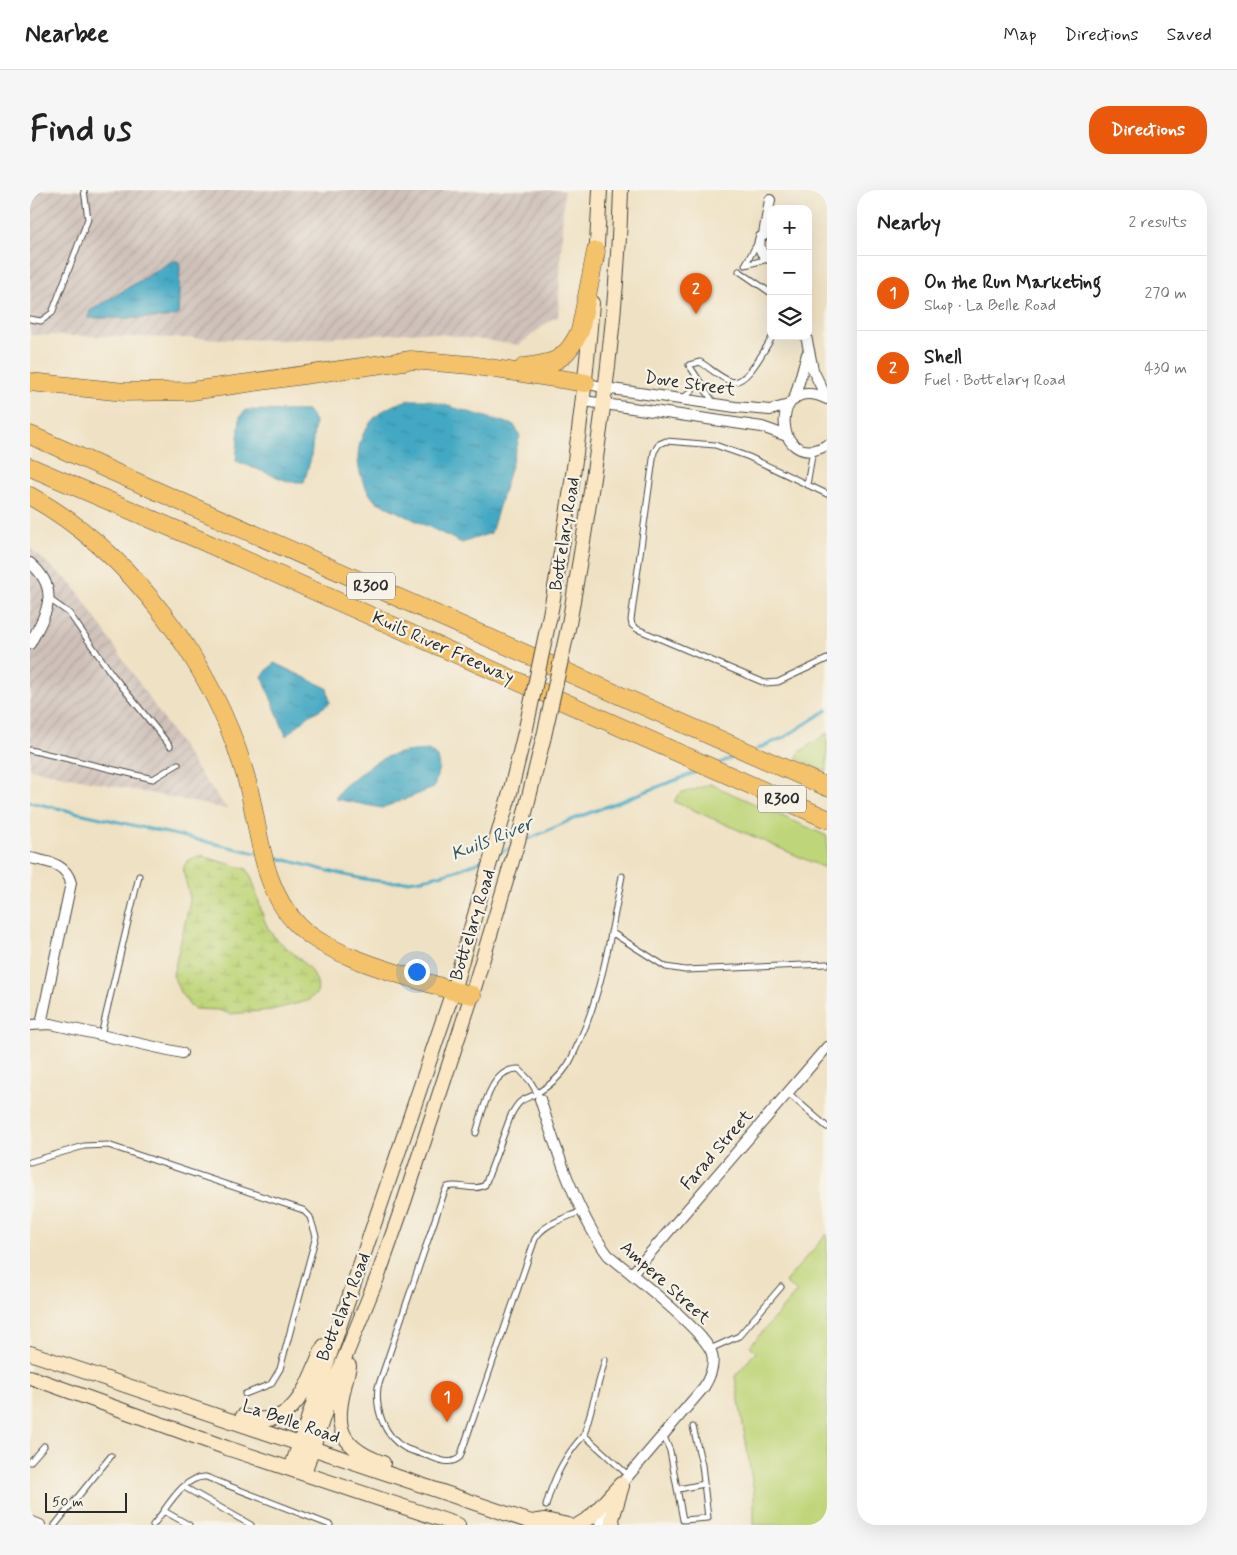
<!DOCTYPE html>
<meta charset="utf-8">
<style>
body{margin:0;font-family:Mynerve,sans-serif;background:#f6f6f6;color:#222}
.controls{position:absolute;right:15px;top:15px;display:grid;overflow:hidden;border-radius:10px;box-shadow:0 5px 20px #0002}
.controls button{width:45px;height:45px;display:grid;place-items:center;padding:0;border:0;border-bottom:1px solid #e0e0e0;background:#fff;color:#222;font:25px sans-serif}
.scale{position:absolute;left:15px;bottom:12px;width:82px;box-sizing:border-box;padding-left:5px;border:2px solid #2b2b2b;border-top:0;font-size:14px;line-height:18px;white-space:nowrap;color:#2b2b2b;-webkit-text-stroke:4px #f7f3e8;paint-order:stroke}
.you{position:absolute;left:386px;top:781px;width:18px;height:18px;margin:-12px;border:4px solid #fff;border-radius:50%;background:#1a73e8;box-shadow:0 0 0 8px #1a73e833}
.badge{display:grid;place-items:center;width:32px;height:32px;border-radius:50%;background:#ea580c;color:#fff;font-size:16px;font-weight:700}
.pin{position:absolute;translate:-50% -41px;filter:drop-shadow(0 1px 2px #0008)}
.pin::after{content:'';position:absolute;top:26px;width:18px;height:15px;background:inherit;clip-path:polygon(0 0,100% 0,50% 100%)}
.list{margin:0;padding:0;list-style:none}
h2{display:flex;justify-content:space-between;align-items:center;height:65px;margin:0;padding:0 20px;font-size:21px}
h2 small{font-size:16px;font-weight:400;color:#767676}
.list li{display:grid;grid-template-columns:32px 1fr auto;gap:15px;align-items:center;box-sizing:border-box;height:75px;padding:0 20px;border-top:1px solid #e0e0e0}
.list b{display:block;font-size:19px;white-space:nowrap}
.list p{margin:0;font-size:16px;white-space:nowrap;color:#767676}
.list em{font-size:16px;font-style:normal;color:#767676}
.icon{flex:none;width:28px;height:28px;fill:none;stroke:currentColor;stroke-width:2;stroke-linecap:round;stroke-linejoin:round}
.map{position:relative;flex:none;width:797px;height:1335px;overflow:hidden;border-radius:20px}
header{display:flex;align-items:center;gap:30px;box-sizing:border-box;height:70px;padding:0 25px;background:#fff;border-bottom:1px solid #e0e0e0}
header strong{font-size:24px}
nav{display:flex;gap:28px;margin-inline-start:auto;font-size:18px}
.intro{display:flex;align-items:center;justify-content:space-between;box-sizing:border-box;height:120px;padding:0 30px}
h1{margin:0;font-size:35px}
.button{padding:12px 22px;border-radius:20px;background:#ea580c;color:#fff;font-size:18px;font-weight:700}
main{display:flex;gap:30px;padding:0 30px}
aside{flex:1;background:#fff;border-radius:20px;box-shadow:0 5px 20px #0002}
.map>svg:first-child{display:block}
.industrial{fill:url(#industrial-furrows)}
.grass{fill:#bfd579;stroke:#758052}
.wetland{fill:url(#wetland-marsh);stroke:#758052}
.water{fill:url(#water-ripples);stroke:#376a77}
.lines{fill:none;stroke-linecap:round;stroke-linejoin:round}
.stream{stroke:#43a8c3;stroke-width:3}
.lane-casing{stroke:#484642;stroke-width:7}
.street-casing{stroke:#484642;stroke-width:12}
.secondary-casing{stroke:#484642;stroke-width:16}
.highway-casing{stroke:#484642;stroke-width:19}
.lane{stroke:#fff;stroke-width:5}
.street{stroke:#fff;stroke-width:10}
.secondary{stroke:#fbe7c3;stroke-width:14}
.highway{stroke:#f4c26a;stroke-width:18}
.secondary-bridge-casing{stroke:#484642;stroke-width:16;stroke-linecap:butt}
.secondary-bridge{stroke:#fbe7c3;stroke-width:14}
.labels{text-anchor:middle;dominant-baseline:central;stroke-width:4.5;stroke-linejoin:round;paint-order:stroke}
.shield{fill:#f7f3e8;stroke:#686764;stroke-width:1}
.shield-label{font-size:16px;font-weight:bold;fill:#2b2b2b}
.street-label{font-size:18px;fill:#2b2b2b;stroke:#f7f3e8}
.water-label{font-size:19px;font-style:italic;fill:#335760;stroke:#f7f3e8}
</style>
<header>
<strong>Nearbee</strong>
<nav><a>Map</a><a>Directions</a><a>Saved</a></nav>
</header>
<div class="intro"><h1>Find us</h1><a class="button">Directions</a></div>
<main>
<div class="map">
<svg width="797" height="1335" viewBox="0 0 797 1335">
<defs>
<pattern id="industrial-furrows" width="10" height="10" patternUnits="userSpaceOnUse" patternTransform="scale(1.25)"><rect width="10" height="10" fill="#cfc1ba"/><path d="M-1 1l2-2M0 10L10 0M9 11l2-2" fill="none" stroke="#b2a6a0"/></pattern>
<pattern id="wetland-marsh" width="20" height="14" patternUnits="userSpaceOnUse" patternTransform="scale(1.25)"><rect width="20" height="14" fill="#bfd579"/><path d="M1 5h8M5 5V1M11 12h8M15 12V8" fill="none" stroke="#a4b769"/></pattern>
<pattern id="water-ripples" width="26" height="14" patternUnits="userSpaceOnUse" patternTransform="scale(1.25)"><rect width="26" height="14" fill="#43a8c3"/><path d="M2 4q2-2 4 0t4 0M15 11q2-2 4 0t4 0" fill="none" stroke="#38899f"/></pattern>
</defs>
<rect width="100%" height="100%" fill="#f7f3e8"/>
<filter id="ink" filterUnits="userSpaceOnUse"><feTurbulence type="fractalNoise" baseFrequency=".02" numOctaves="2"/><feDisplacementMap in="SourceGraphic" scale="10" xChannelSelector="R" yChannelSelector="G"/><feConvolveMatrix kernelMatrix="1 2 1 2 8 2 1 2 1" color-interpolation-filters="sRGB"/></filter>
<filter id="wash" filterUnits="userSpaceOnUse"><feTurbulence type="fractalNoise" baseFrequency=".0096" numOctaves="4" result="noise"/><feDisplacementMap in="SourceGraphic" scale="20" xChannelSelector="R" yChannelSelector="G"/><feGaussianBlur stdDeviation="1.12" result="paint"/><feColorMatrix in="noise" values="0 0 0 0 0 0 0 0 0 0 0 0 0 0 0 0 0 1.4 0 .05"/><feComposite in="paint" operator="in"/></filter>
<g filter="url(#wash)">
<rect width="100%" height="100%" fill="#efe1c3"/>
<!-- industrial -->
<path class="industrial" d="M0 0H534L528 128H523L489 155 394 142 254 150 0 145Z
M0 358 43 395 169 582 197 619 0 579Z"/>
<!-- grass -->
<path class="grass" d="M797 543V582L766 568 771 561Z
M680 594 797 646V679L645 612V609L652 602C662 602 671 597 680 594Z
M797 1044V1335H724V1302L705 1186 726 1162 720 1156 767 1102 755 1092Z"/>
<!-- wetland -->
<path class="wetland" d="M171 666 217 679C228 697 230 730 242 744 255 760 293 780 287 803L277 811 241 820 200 824 189 820 165 819 160 816 150 802 143 785 160 711C159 691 141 671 171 666Z"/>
<!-- water -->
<path class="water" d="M142 71H149L150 78 148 125 137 128H58L60 121Z
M381 210H397L484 235 490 246 461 343 432 353 345 311C312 272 329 219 381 210Z
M215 220 279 221 285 231 281 268 274 292H260L206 271 210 227Z
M244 473 297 498 300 513 276 528 256 546 232 486Z
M399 560 407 567 409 577 404 598 352 618 305 609C309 600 315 595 323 589 352 565 362 562 399 560Z"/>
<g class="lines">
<!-- stream -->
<path class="stream" d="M727 559 755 547 797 520
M690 573 709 565
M0 612 226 663
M492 652 541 630 672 580
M467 664 482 657
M240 666C275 674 329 692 364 692 395 691 430 681 457 668"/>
</g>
</g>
<g filter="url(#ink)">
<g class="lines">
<!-- lane casing -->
<g class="lane-casing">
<path id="lane" d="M715 75 727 54
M715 75 738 69
M709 81 741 103
M0 129 11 131 22 123 58 29 54 0
M653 208 662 201 665 187
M684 213 659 175 670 172C680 178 689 187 700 191 716 198 735 158 743 146
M777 295 783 260
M797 304 719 267 685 255 636 251 629 254 624 262 601 430 602 435 607 439 735 493 748 492 797 469
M19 409 39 423 81 483 140 556
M0 560 123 589 148 574
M581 742 636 777 655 780 797 774
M71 845 109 686
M758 903 797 937
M446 943C453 921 460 878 489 879L500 891 509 906
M0 972 54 956 78 955 273 1020 280 1027 286 1046 250 1179 241 1194 215 1204
M552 1021C536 1028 514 1033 505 1049L430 1267C421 1275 412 1271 401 1267 393 1264 383 1262 375 1258 354 1247 345 1219 348 1197L414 1003 417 997C429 993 444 1002 455 995L481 925C492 905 493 912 509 902 520 895 530 887 537 876 542 869 545 860 549 852 573 799 581 742 592 686
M680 1159 709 1146 751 1097
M575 1170 554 1245 598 1285
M633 1244 640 1261 653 1330 678 1328 672 1275 663 1237
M0 1272 14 1256
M154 1297 221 1335
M649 1299 674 1294
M516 1316C523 1289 534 1266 554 1245
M134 1321 159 1335
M25 1335 81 1266
M123 1335C136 1320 153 1285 176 1287L300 1335"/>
</g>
<!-- street casing -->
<g class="street-casing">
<path id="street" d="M741 40 731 47C727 57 731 65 741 69
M734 44 740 10
M776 146 783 180 797 209
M556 193 575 198 705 217 740 220 759 215
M797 209C738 181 743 285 797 255
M764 210 777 164
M554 211 732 237 757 246
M0 373C32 400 16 423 0 454
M0 668C18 672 36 673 41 693L11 834
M0 835 21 834 152 863
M510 909C526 959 547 1024 578 1065 599 1082 676 1142 682 1164 685 1176 680 1187 674 1197L587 1299
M602 1084 797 857
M0 1331 10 1335
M570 1335 580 1311"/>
</g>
<!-- secondary casing -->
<g class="secondary-casing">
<path id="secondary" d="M566 72 570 0
M520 425C539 322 554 218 562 113
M539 434C564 291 587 146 591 0
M0 1163 510 1335
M319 1176C308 1224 296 1253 353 1273
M0 1187 197 1258 428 1335
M213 1226C265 1243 277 1194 294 1156
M261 1279 423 801 480 603 496 538
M274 1283 308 1184 349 1083 374 1012 442 805 488 651 514 546
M502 1332 515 1330 538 1335
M548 1335 561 1327 591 1294
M583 1335 582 1329 592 1296"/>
</g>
<!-- highway casing -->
<g class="highway-casing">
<path id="highway" d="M494 177C526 173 535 171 550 141L566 61
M0 192 94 202 161 201 381 170 440 175 556 193
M0 245 797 597
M0 277 170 350 797 629
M0 306C101 362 183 474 215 584 230 634 229 697 268 735 300 768 379 786 423 801L442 805"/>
</g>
<!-- lane -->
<use href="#lane" class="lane"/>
<!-- street -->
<use href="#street" class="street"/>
<!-- secondary -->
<use href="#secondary" class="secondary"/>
<!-- highway -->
<use href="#highway" class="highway"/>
<!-- secondary-bridge casing -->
<g class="secondary-bridge-casing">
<path id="secondary-bridge" d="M496 538 520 425
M514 546 539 434"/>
</g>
<!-- secondary-bridge -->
<use href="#secondary-bridge" class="secondary-bridge"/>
</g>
</g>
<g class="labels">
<!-- shield labels -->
<g class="shield">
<rect x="317" y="382.5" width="48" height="27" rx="4"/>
<rect x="728" y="595.5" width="48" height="27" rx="4"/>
</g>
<g class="shield-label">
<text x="341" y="396">R300</text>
<text x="752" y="609">R300</text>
</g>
<!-- street labels -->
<g class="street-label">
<text transform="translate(660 194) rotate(8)">Dove Street</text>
<text transform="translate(535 344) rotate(-81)">Bottelary Road</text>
<text transform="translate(413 458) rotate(24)">Kuils River Freeway</text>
<text transform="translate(443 735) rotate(-73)">Bottelary Road</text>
<text transform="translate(687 960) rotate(-49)">Farad Street</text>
<text transform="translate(635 1093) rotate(42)">Ampere Street</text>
<text transform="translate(314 1117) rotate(-68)">Bottelary Road</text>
<text transform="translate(261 1232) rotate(19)">La Belle Road</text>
</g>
<!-- water labels -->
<g class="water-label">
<text transform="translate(462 649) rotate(-22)">Kuils River</text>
</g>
</g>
</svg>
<div class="controls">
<button>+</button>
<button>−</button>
<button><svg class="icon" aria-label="layers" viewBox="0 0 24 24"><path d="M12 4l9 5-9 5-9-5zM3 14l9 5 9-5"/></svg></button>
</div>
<div class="scale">50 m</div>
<div class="you"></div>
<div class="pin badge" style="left:417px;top:1232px">1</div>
<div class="pin badge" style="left:666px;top:124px">2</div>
</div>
<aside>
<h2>Nearby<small>2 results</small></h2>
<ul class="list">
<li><span class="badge">1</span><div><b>On the Run Marketing</b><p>Shop · La Belle Road</p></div><em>270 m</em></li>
<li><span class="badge">2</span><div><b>Shell</b><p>Fuel · Bottelary Road</p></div><em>430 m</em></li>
</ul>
</aside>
</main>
